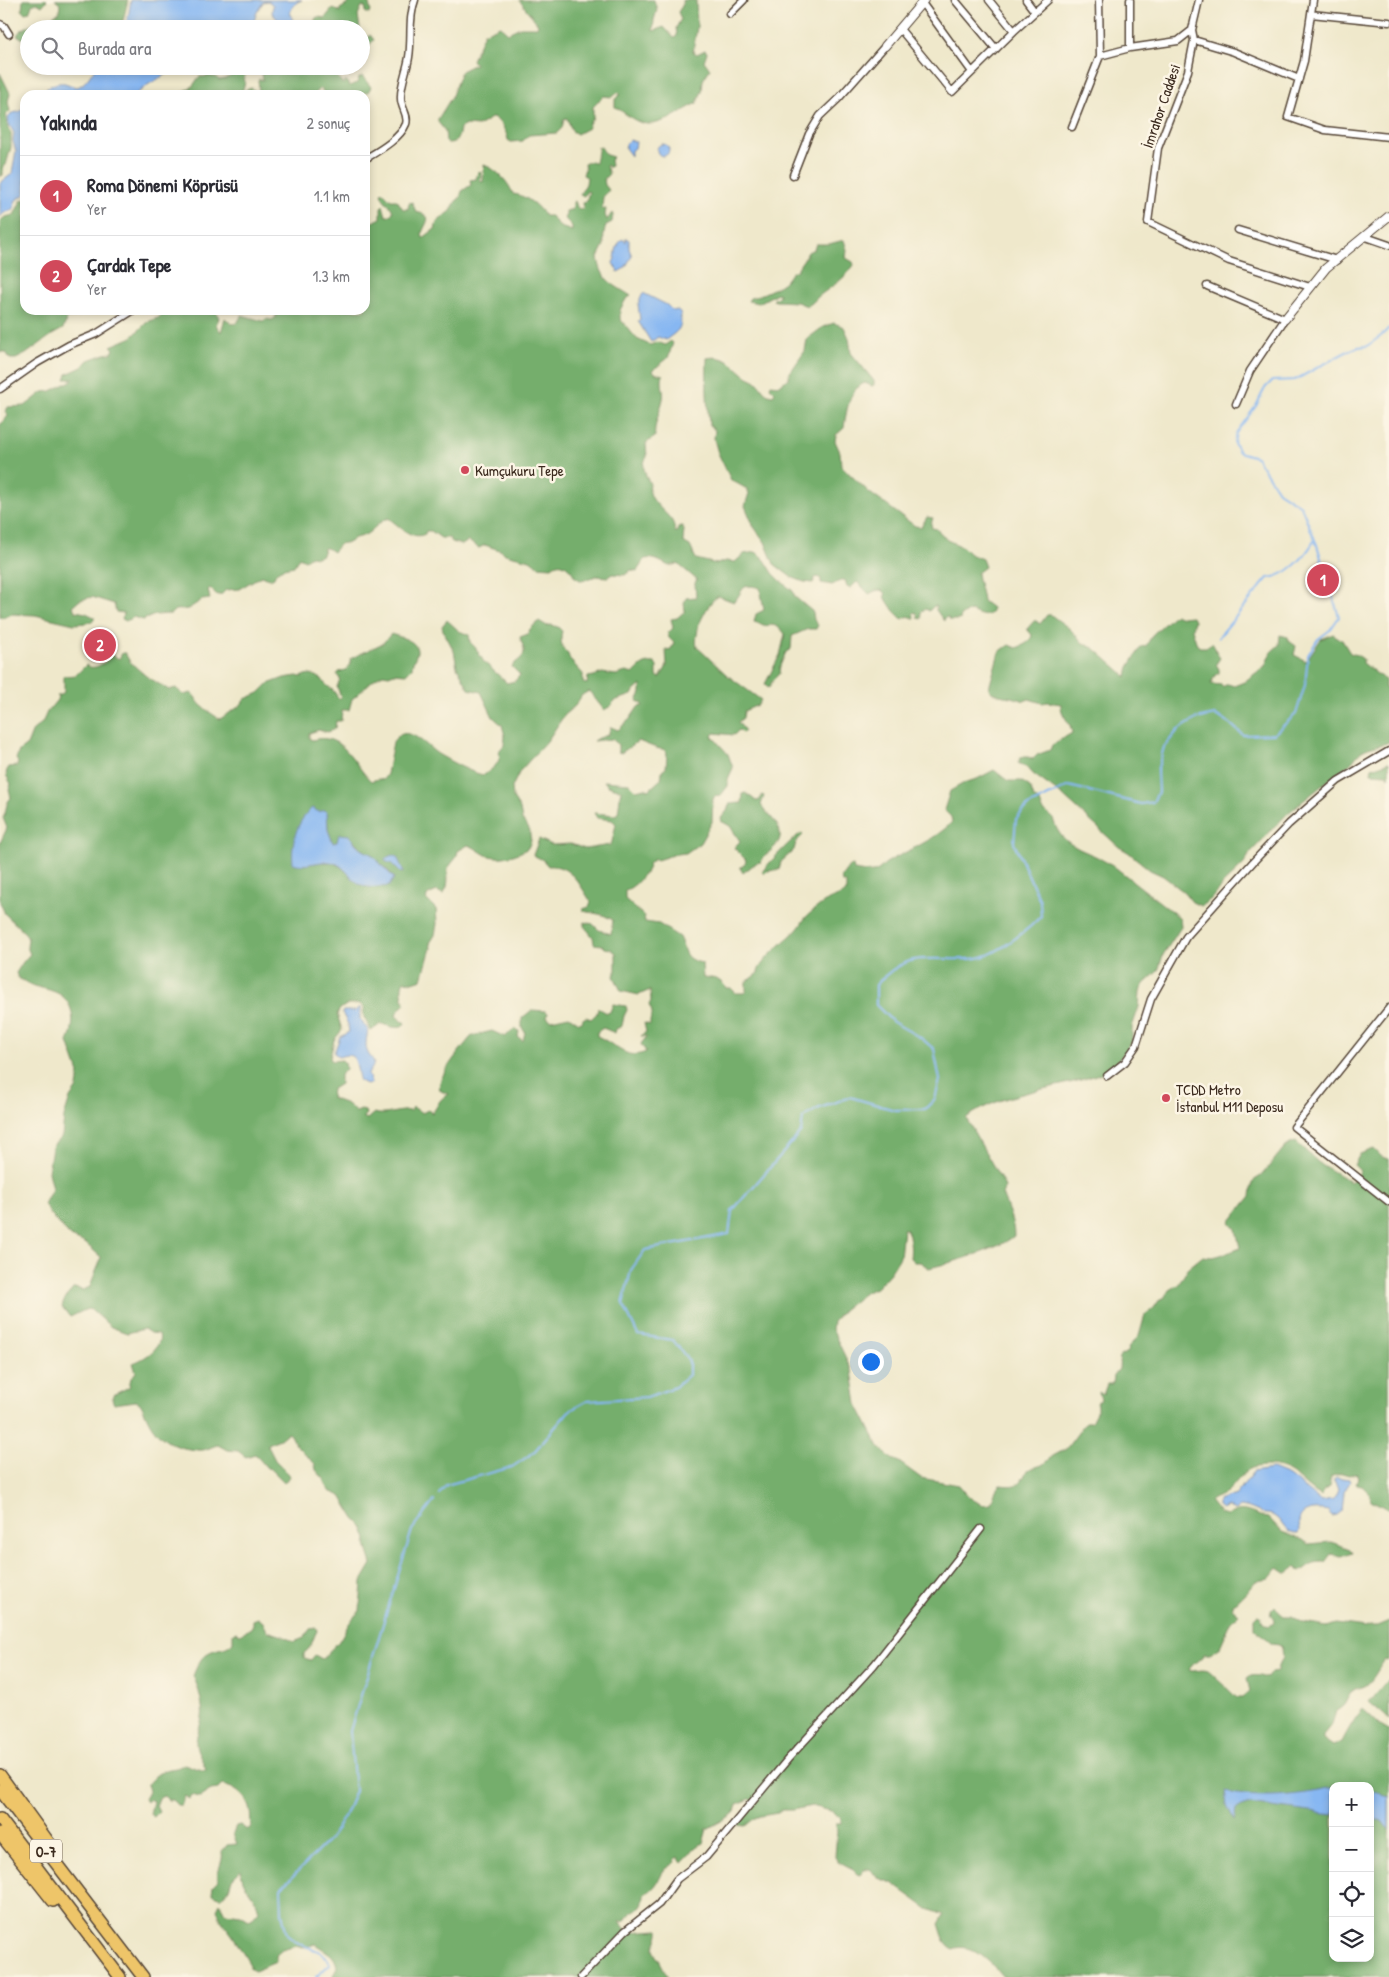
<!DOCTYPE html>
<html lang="tr">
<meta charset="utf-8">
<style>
body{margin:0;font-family:"Patrick Hand",sans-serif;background:#f7f7f7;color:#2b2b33}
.controls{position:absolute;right:15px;bottom:15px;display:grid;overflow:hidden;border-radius:10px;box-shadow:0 2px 8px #0003}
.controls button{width:45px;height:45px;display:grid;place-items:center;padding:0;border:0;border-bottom:1px solid #e1e1e2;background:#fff;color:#2b2b33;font:25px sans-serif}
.you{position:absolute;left:870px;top:1361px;width:18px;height:18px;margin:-12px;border:4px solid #fff;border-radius:50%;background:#1a73e8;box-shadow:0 0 0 8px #1a73e833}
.badge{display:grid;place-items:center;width:32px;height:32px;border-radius:50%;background:#d1495b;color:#fff;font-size:16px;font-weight:700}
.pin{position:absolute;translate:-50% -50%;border:2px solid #fff;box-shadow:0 1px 5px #0006}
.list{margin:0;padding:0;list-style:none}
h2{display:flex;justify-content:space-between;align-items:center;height:65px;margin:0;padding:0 20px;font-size:21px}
h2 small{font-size:16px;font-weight:400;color:#7c7c81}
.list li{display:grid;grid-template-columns:32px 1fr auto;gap:15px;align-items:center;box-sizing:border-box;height:80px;padding:0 20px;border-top:1px solid #e1e1e2}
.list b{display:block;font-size:19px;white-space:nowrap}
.list p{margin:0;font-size:16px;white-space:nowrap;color:#7c7c81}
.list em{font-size:16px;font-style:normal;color:#7c7c81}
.icon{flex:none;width:28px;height:28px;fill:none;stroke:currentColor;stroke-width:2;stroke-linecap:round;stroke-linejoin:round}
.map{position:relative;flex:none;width:1389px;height:1977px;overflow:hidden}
.search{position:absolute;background:#fff;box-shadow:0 2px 8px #0003;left:20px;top:20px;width:350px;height:55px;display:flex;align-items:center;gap:12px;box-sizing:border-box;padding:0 18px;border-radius:28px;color:#7c7c81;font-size:19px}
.panel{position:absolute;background:#fff;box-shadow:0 2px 8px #0003;left:20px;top:90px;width:350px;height:225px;border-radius:15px}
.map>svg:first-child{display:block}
.forest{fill:#75ae6c;stroke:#586c45;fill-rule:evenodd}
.water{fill:#87b7f2;stroke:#617088}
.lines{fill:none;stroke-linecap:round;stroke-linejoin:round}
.stream{stroke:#87b7f2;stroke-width:2}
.minor-casing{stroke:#564638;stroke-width:9}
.tertiary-casing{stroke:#564638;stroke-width:10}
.motorway-casing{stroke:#564638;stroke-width:14}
.minor{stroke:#fff;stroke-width:6}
.tertiary{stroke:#fff;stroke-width:8}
.motorway{stroke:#eec569;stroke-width:11}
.poi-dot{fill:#d1495b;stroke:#fcf5e5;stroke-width:2}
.labels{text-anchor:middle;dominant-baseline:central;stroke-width:5;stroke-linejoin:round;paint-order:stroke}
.shield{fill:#fcf5e5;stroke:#75675a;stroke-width:1}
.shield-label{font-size:14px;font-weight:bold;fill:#3b2a1e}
.street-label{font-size:15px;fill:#3b2a1e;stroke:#fcf5e5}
.poi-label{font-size:15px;fill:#3b2a1e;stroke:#fcf5e5;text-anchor:start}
</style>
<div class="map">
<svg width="1389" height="1977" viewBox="0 0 1389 1977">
<rect width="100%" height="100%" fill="#fcf5e5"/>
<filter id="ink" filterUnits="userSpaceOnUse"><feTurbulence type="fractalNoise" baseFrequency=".02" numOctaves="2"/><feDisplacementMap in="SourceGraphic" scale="10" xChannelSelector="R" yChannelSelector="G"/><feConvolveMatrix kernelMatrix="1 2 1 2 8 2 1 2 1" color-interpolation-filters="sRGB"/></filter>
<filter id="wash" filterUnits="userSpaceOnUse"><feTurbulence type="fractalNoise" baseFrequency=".0096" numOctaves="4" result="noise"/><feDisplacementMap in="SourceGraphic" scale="20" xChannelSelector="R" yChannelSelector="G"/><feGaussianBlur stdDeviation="1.12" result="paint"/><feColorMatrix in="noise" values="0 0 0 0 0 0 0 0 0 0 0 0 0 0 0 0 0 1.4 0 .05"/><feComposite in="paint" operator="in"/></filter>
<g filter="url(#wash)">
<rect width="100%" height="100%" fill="#efe8cb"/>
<!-- forest -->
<path class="forest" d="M23 0H47L42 6 37 3 32 5 29 12 25 13 22 10Z
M55 0H128L123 21 118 29H29V43L17 35 21 30 31 25 51 21 54 15 59 13 60 4Z
M347 0H368L371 12 369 14 365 12 366 8 362 6 358 15 360 29H315V19L317 17 325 18 333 8 340 12V9L348 4Z
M519 0H654L657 10 654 20 653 31 664 27 674 38 677 36 676 28 681 19 678 12 682 6 683 0H696L697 27 693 52 697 54 705 50 707 52 704 61 710 69 703 80 702 91 697 103 674 116C670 120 668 119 663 121 641 130 632 117 615 107V99L620 95 619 92 612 97 604 96 593 107V118L589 123 588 128 577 134 572 131 567 118 564 119 562 128 557 133 529 135 523 141 511 142 508 140C507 132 500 121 493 117L478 126 466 125 460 128C459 136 458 143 448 143L446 142 445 131 438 122V119L451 98 461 71 475 64 472 60 484 33 500 26 508 33 520 27H537L538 24Z
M370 35 374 40C368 45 367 50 361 55V47L365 46 364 42Z
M259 66H277L284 74H293L295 66H336L334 72 343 84 346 80 349 86 357 83 359 78 362 76 371 87 368 92 356 95H325L321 88 314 95H178L192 87 199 77 210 76 216 77 219 80 225 79 245 69 248 73 244 77 245 83 242 92 251 88 257 92 259 88 258 80 259 79 263 80 261 68Z
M0 73 10 93 8 102 10 111 6 115 8 128 11 133V147L6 165 3 167V175L0 177Z
M598 147H601L606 155 613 157 610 160 611 166 609 168 608 165 606 166 609 174 604 179 605 185 609 190 603 197 602 209H606L605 215 607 220 612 213 613 215 612 222 606 225C604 232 603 237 604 245L598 257C601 281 613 284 631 296L626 299 620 310V319L637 339 650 345 658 342 665 345 671 341 673 343 668 358 653 370 655 373 663 375C660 384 665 391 663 399 661 410 653 425 655 437L646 443 647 457C640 466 646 475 650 484 646 500 665 510 672 521 674 524 674 528 675 532H677L678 527 682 526 684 530 683 542 690 546 696 559 717 564 726 561 735 562 744 554 756 552 765 560 773 573 782 582 793 591 795 597 813 612 814 620 818 625 816 629H808L792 636 791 649 786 652 780 666 779 674 773 680 769 688 765 684 780 655 785 634C781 628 774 623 767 626L754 622 756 614 764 610 760 588C740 582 744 591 734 602L718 596C709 601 703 617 698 626 698 634 695 639 697 647L727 675 761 700 758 705 744 711 743 718 738 722 745 731 743 733 739 730 734 735 714 733 712 736 728 754 733 768 728 779V786L721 795 715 796 713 799 712 822 700 843 686 853 676 854 657 860 654 859 648 864 649 867 646 873 643 874C641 880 631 889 625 890V899L644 916 645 922 659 924 679 937C686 951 682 959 702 963L703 978C713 977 721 979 726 988H731L736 993H743L746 992V982L758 973C758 963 788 938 796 931 800 927 803 920 807 916 812 912 817 907 822 904 830 898 839 897 846 892V883L842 882 841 877 849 866H853L854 870C860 871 868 873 873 872 879 871 882 866 886 863 909 849 934 841 952 822L951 817 944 810 950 791 966 782 977 779 994 770 1008 781H1021L1030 787 1034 798 1040 802 1043 810 1053 818C1058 840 1074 847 1093 855 1099 857 1104 862 1111 864L1180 918 1181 927 1163 955 1158 971 1144 984 1140 991 1139 1007 1132 1027V1042C1125 1051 1116 1066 1106 1071 1061 1091 1009 1088 966 1118L1003 1183 1005 1187 1002 1194C1007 1208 1014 1221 1014 1236 998 1250 950 1263 929 1268L920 1262H914L910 1258C911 1249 911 1237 906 1229H903L900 1257 890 1273 876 1288 866 1292 843 1310 833 1322 832 1329 852 1371 857 1404 879 1447 892 1459 899 1462 921 1478 959 1485 969 1497 982 1505 991 1504C993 1498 995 1489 1000 1485 1017 1487 1021 1485 1027 1470L1042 1465 1053 1456 1066 1449 1086 1422H1091L1097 1410V1402L1101 1400 1099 1392 1103 1395 1107 1384H1112L1113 1376 1119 1369 1120 1356 1127 1352 1129 1346 1139 1336 1145 1315 1154 1308 1160 1299 1164 1298 1169 1290 1179 1284 1188 1268 1203 1256C1206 1256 1209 1257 1212 1257 1215 1257 1237 1250 1240 1248L1236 1229 1230 1222 1251 1196 1253 1181 1261 1176 1284 1148 1292 1143 1296 1142 1319 1163 1351 1182 1360 1171 1354 1165 1360 1154 1374 1149 1382 1157 1389 1159V1510L1371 1500 1370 1494 1362 1486 1357 1485 1356 1483 1358 1477 1356 1473 1349 1475 1342 1473 1332 1476 1330 1487 1324 1490 1320 1496C1310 1490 1302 1482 1293 1474 1282 1466 1265 1464 1252 1468 1243 1471 1234 1486 1227 1492 1223 1496 1215 1497 1210 1501L1220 1514 1228 1516C1242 1503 1254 1517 1269 1518L1282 1532 1303 1540 1308 1544 1331 1542 1350 1549 1352 1552 1341 1556 1331 1554 1325 1562C1310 1562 1311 1565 1300 1572L1296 1567 1287 1574 1278 1568 1269 1579 1256 1581C1249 1588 1243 1599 1232 1604V1608L1239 1614 1231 1622 1220 1647 1209 1654H1204C1200 1661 1193 1662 1189 1670L1192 1671C1197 1671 1203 1669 1208 1671 1210 1672 1234 1695 1237 1698H1242L1250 1691 1247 1679C1254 1673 1259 1676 1267 1678L1271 1672 1277 1671 1278 1666 1283 1658 1282 1648 1279 1645 1272 1644 1254 1628V1618L1257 1615 1261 1616 1262 1622 1268 1626 1274 1623 1275 1620 1272 1616 1271 1610 1275 1606 1279 1612 1284 1616H1292L1303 1623 1327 1627 1336 1624 1365 1628 1370 1626H1377L1389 1621V1661L1385 1660C1378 1668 1374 1680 1365 1686 1360 1688 1354 1688 1351 1693 1344 1702 1348 1704 1336 1711L1332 1724 1323 1735V1739L1333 1746 1342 1742C1348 1730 1354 1719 1363 1709L1379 1724 1389 1730V1977H1003C992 1964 972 1941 953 1949 943 1942 943 1935 939 1924L944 1915 928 1909 892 1883 878 1878 870 1869H865L860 1875 857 1874 851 1868 838 1861 835 1856 837 1832 836 1824H841V1818L831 1811 812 1806 792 1810H782L778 1813 760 1816 755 1818 745 1826 738 1825 744 1817 752 1801 750 1799 737 1804 735 1812 732 1815 707 1829 703 1843C692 1847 690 1856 682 1863L678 1857 675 1859 676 1862 663 1871C661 1877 656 1886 651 1890 649 1892 646 1892 644 1895 644 1912 630 1909 625 1921L620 1922 628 1932 659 1930C660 1938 654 1942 654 1950L668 1977H332L337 1968C336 1954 325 1951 315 1944L303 1948 296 1946 282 1950 276 1955V1962L254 1971 250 1968V1965L233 1936 221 1920 217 1909 220 1903 225 1913 241 1915 249 1920 253 1918 259 1911C256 1894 241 1887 241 1870L232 1879 229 1889 221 1898 212 1894 213 1885 218 1880C216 1869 224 1863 222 1852L227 1845 237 1844 233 1833 236 1826 240 1825 247 1830 251 1827C250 1822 251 1816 250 1811 248 1797 235 1787 222 1785L218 1789 211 1790 200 1797 192 1795 189 1799 185 1796 181 1805H177L172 1800H168L164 1796 159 1798 156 1806 159 1812 154 1817 150 1814 153 1801 149 1799 146 1802 144 1799 149 1790 147 1785C152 1778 159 1771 170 1769 176 1768 179 1768 184 1764L202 1770H206C204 1761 197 1755 196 1744 196 1735 200 1727 202 1718 204 1707 198 1685 193 1676 197 1666 201 1655 212 1651 222 1647 225 1650 233 1642V1634L236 1632 240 1634 251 1628 253 1624V1620L258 1618 263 1622 267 1631 283 1636 294 1642 304 1638 310 1629 316 1628 317 1631C312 1639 313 1647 304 1653V1658L311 1660 315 1655 322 1659C327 1653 334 1647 339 1641 346 1630 350 1619 360 1611L362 1581 372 1564 366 1545 367 1539 362 1526 355 1519 341 1496 329 1491 324 1479 316 1470 315 1464 296 1445 291 1435 287 1433 280 1439 267 1444 275 1460 289 1474 290 1477 284 1482 271 1469 267 1468 255 1454 246 1457 238 1451 227 1450 218 1445C212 1446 206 1451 199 1450 176 1449 157 1440 147 1417 144 1411 143 1408 140 1403L136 1401 114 1404 112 1399 115 1394 129 1387 131 1378 136 1372 133 1363C144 1359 163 1348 159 1334L150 1333 144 1329 127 1333 111 1327 92 1310 87 1309 70 1317 62 1307 65 1298 74 1288 83 1290 90 1287C92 1279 101 1262 101 1257L85 1243 71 1237 51 1215 44 1204 52 1189 48 1172 52 1147 62 1136 64 1117 70 1098 77 1088 79 1073 68 1042C76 1024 75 1000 55 992 48 989 39 988 32 985 28 984 26 981 21 980L18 978 16 973 23 962 30 954 27 947 28 939 25 933 5 914 0 902V843L7 828 3 818C7 811 5 803 11 798L9 790 11 784C8 777 3 775 9 767L17 766 18 762 16 759 19 751 27 745 33 730 42 723 47 712 57 700 58 695H62L64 691V676L76 675 86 665C94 671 103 664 110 658L111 654 119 659 122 653H125L130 662 146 676 169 690 176 688 184 695 191 693C196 696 197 702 202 706 208 711 213 715 220 719L240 706 245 699 259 693 268 684 284 678 297 676 301 677 305 675 311 674 322 679 325 684 333 690 339 699 341 697 337 687 340 679 337 675 339 672 346 670 351 664 350 659 383 643 391 634C399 637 418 640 417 652 416 658 412 661 412 668L406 674 394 673 389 675 383 674C370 680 363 691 352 699L349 710H342L341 721H336L335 728 328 732 319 730 309 733V738L312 740C343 731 353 764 371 781L378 779 383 780 387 774 393 742C406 720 427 747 438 754 448 760 473 774 484 775 493 768 502 763 499 751L504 745 505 736 502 725 493 717 481 692 469 689 457 667 454 651 443 630 442 626 447 620 459 631 469 635 470 642 475 647 484 662 507 683 515 681 520 675 512 667C515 662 517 662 521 658 528 652 521 643 520 637L528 634 530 629 539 621 547 626 551 625 558 627 562 631C560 639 561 649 568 654L570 660 583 674V683L587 684 588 677 594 676 602 673 616 675 626 672 633 674C640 667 643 662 655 663L657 667V676L660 678 667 666 666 650 671 649 674 643 669 638 668 633 673 628 671 619 677 618 685 611 684 603 686 598 696 597 695 583 697 580 678 564 669 566C661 562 654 557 645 559L637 571 631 570 625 575 612 574 608 577 596 576 582 581 575 577C571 569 562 558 552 567L538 566 530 560 505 554 502 551 485 545 479 548 468 541 462 545 452 542 449 538H441L431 531H426L425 534C411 541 399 525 388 518 378 522 374 530 365 535 359 538 355 536 350 542 336 545 343 541 333 552L327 548H324L322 555 317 557 311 556 305 560 299 557 294 566C286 568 277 567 274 577L270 579 261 576 239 589 226 590 221 595H217L210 588 208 590 210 599 202 600 188 609 175 610 171 614 155 615 143 620 134 617 126 621 122 619 124 613 116 612 114 604 92 597 80 600 73 606 75 611 86 613 94 617V620L87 623 74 624 35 615 12 614 0 618V425L8 416 6 411 8 407 25 406 43 392 51 391 73 380 74 379H65L67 374 82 367 88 360C97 358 104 353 112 353L114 349 111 346 132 337 147 322 158 318 167 310H215L219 318 216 325 221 332 225 318 232 324 237 323 242 315 263 321 266 319 272 320 276 317V310H287L289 312 291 310H365V220L373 222 381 218V207L383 205 386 216H389L393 212C391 204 383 202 381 193L383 192 391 200H397L403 209H408L409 203 412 202 416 212C434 216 427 220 422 233L423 238 435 229 437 222 451 211 456 201 460 198 462 191 471 185 470 180 476 179 478 172H481L480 181 483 182 484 165C495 168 509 182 513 194 526 195 538 206 545 216H551L560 227 572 231V226L564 218 566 215V211L573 209V202L575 201 577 207 579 209 584 208 583 203 586 202 589 192 587 191 584 196 580 194 586 184 587 177 583 175 585 168 584 164 591 161 595 164C595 157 599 154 598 147ZM641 685V693L637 701 642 703 643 706 638 707 630 719 618 730 611 727 608 735 596 739 593 741 612 739 618 744V752L621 753 638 741C645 743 658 750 663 749L667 753 666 768 662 771 661 779 649 790 645 788 636 790 629 783 604 781 608 786 621 790 618 813 615 815 594 813 597 818 612 820 616 824 612 842 610 845 585 849 571 844 552 845 539 839 533 855 543 860 548 866C570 864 580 885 591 902L589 907 583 909 584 911 603 915 613 920 611 934 599 930 593 924 585 922 584 926 593 937 594 944 602 945 605 948 611 949 616 953V971L614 976 621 991 639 995 650 990 651 1001 649 1005C656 1019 649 1014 650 1025L644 1023 646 1032 641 1036H647L641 1044 646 1052C625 1061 616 1044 597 1036V1032L603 1028 615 1033 616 1029 622 1026 624 1016 627 1010 626 1006 613 1004 610 1012 607 1013 598 1008 597 1013 591 1019 586 1017 583 1019 582 1022 579 1023 569 1016 551 1020 547 1017 548 1013 545 1011 532 1010 522 1018V1028L525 1032 523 1041 518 1037 519 1031 514 1029 505 1037 492 1031 472 1036 470 1038C464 1046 432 1082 441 1091 443 1092 446 1093 448 1094 436 1102 440 1104 432 1113L428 1110 422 1113 413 1107 411 1111C398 1109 386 1117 374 1113L367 1119 363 1117 366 1114 365 1111 361 1110 356 1112 347 1104 331 1098 332 1089 340 1084V1075L346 1069 345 1063 342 1060 332 1061 330 1058 334 1040 342 1030 337 1014 340 1009 348 1004H360L364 1008 363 1015 371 1031 381 1024C388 1025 393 1029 402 1027L405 1023 397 1017 396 1014 405 1003C402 996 400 988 404 981L413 982 422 979 431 948 430 943 435 935 437 924 436 909 426 899 428 895 437 891 443 894C450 886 447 877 448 868L456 858 458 851 468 845C475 847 480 852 486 855 500 860 516 856 528 848L531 841 529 829 522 820 520 809 513 798 512 787 520 771 548 740 565 714 575 706 582 695 589 691 604 710 611 706 614 701 632 695 634 691ZM319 812H327L328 830 333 844 349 835C362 852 382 861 394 878L350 876C336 857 323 862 302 865ZM1333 1786H1370V1958H1333Z
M25 199V310H97L67 319 63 329 52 335 26 354 16 359H10L6 352H0V221L5 217 14 215 21 201Z
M844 240 847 250 846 258 853 262 854 265C845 279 832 286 819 296 815 300 812 304 807 306L797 302 776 301 773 300 780 295 777 293 759 303 748 301 750 298C757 297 782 286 786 280 790 275 790 272 797 270 800 263 805 259 808 252L814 249 816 244H829Z
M834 323 844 327 849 338 851 353 874 381V385L872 386 865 383C849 388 846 413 844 428L836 435 835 441 840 452 841 466 870 493 915 526 921 527 927 517 933 518 931 524 932 528 937 529 947 540 963 547 970 554 982 559 985 567 977 573C978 583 982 591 983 601L992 608V612C986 619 978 614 971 611L961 615 960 620H949L948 617 944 618V621L936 610V606H934L929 611 926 609 922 611 921 614 922 618 921 619 918 618V615L916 612 913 614 915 618 913 619 909 616 902 619 894 611 884 596 886 594C881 587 875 591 869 594L857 582 850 588 847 586 845 580H842L832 585 821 583V579L818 577 815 578 813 583 804 582 791 577 774 564 765 542 754 527 745 506 749 493 747 489 731 480 718 453 714 439 715 430 709 425C707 401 706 382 707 358 727 354 734 367 748 377 752 379 756 380 758 383 763 389 764 394 773 395L775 392 770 387 771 384 779 385 788 379 789 374 805 351 807 339 823 327Z
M1175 614 1181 617 1192 616 1194 620 1192 629 1197 645 1200 647H1206L1212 643C1216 648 1216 654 1220 658L1216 664 1219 669V673L1215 675 1211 684 1222 685V687L1228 684 1234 686 1244 682 1265 666 1271 652 1279 645 1280 635 1288 637 1289 641 1296 646 1294 655 1306 661 1321 639 1333 634 1342 640 1350 653 1357 655 1363 659V663L1385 680V688L1389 690V742C1381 746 1370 746 1362 751 1355 756 1353 764 1345 767L1287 814 1250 853 1244 864 1223 884 1211 899 1201 906 1192 902 1184 892 1163 876 1150 870 1128 852 1119 847 1062 795 1033 774 1027 767 1018 763 1021 757H1028L1033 759 1037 755 1050 750 1052 745 1072 733C1072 723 1060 716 1061 704L1048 702 1042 703 1029 699 1024 701C1012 695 1001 698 990 691L989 688 999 652 1009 645 1016 648C1024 645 1030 643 1032 635L1027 629 1035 620 1040 624 1047 615H1051L1070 629 1083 643 1095 649 1127 677 1129 667 1141 647 1146 646 1153 634Z
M1389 762V777L1387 774 1371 773 1372 768Z
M746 793 756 801 760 800 762 795 764 796 761 805C768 816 788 829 777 844 772 851 765 854 761 862L756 863 743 873 740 868 745 864 746 860 734 848 740 841 730 826 721 821V818L727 811 729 804 742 803 743 794Z
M802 833 803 835 796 842 794 850 781 862 779 870 767 871 764 874 762 872C768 864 793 837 802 833Z
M1389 1678V1719L1369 1702Z"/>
<!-- water -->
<path class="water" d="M131 0H302L297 2 290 11 295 29H286L272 13 273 5 268 1 263 2 256 14 252 29H123C129 20 129 10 131 0Z
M96 66H171L167 74 149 84 135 95H40C46 88 55 81 65 83 69 84 73 87 77 87 84 86 93 72 96 66Z
M196 66H227C220 71 205 73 196 72Z
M25 108V194L16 200 13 209 4 213 0 217V183L12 174 16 151 13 141 14 133 9 124 8 118 12 113 18 112Z
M630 140 636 142 635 148 631 150V156L625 148 626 144Z
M657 150a6 6 0 1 1 12 0a6 6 0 1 1-12 0Z
M626 238 629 240V249L632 256 625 268 618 272 613 263C618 254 613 250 622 239L626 242Z
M643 293 667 305 673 311 677 310 680 312C683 330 678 330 666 340L658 337 651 342 638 321 640 320 638 304Z
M312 808 319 812 325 810 327 812 328 830 333 843 337 842 339 834 349 835 356 844 364 851 371 854 394 878 389 886C380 887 370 889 362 885 350 880 345 864 331 862 318 860 306 868 293 863 291 843 296 822 312 808Z
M392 855 397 857 404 872 401 873 392 864 385 861 386 858Z
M360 1007V1019L368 1030C367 1035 366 1041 366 1046 368 1062 381 1057 368 1074L371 1083 367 1085 360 1081C355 1069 360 1049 339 1057L334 1053 340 1037 349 1032 348 1024 342 1013 343 1011H355Z
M1272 1469 1289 1476 1320 1501 1334 1499 1338 1490 1334 1479 1336 1477 1349 1479 1350 1482 1344 1492 1342 1511 1337 1515 1332 1516 1328 1511C1319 1509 1301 1508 1299 1521 1299 1527 1301 1529 1299 1534 1284 1535 1284 1522 1274 1516 1270 1513 1266 1515 1262 1513 1253 1510 1250 1507 1239 1506L1235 1510 1228 1507 1222 1510 1218 1507V1501L1236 1495 1253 1472Z
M1328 1789H1333V1815L1249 1804 1236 1809 1234 1820 1227 1805 1225 1792C1261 1799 1293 1796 1328 1789Z
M1370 1791 1389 1796V1830L1382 1821 1370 1817Z"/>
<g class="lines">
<!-- stream -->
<path class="stream" d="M1218 638 1268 578C1288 576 1304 558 1314 541
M439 1494 446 1485 512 1467 533 1453 569 1411 587 1401 647 1397 675 1387 689 1375V1361L673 1340 638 1335 623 1304 631 1270 645 1250 729 1234 732 1211 801 1132 803 1118 817 1109 850 1097 895 1110 925 1109 935 1099 940 1080 934 1049 921 1038 893 1022 876 1005V985C884 976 897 965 910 961 930 955 960 963 982 957 1000 952 1029 929 1041 916L1040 901 1014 843 1016 819 1028 806 1069 786 1141 804 1153 802 1158 792 1157 771 1164 747 1178 730 1196 719 1215 715 1228 722 1243 735 1274 734 1296 714 1305 685 1308 655 1318 639 1330 630 1339 617 1317 545 1301 506 1278 491 1256 457 1239 452 1234 443 1236 433 1256 406 1265 388 1272 381 1295 380 1346 352 1358 347 1367 346 1381 336 1389 328
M316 1977 330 1964C325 1950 313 1950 300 1944 295 1941 291 1937 287 1934L282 1913 281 1888 330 1839 344 1817 355 1791 350 1731 412 1530 434 1501"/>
</g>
</g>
<g filter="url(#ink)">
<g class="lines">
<!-- minor casing -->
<g class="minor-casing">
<path id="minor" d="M955 0 996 49
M989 0 1014 31
M1026 0 1035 12
M1130 0V48
M1199 0 1192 30 1194 40 1188 71 1158 148 1148 222 1229 261 1310 287
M1313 0 1304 61 1288 117 1325 130 1389 137
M922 3 972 72
M730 14 744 0
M1311 14 1389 22
M0 24 4 26 9 34
M900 29 952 92 1014 31 1048 0
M1194 40 1234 52 1299 79
M1100 56 1130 48 1178 41 1192 30
M1072 127 1100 56 1099 0
M365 159C378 151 400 139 406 124 409 115 401 108 401 99 400 85 407 71 409 57 412 39 408 18 415 0
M793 175 809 134 820 116 838 99 885 46
M1238 230 1337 260
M1366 237 1389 245
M1207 286 1285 319 1250 371 1236 404
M0 389 37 363 69 345 96 334 134 310
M1389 1008 1294 1127 1389 1202
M1107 1076 1125 1062 1136 1046 1151 999 1186 937 1253 862 1289 824 1338 781 1389 751
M581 1977 625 1931 659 1904 677 1879 706 1857 788 1759 874 1665 981 1529"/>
</g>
<!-- tertiary casing -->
<g class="tertiary-casing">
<path id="tertiary" d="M885 46 924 0
M1285 319 1326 268 1389 216"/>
</g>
<!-- motorway casing -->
<g class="motorway-casing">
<path id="motorway" d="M0 1775 50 1844
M0 1790 143 1977
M0 1819 120 1977
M0 1834 53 1901"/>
</g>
<!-- minor -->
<use href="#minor" class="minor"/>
<!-- tertiary -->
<use href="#tertiary" class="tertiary"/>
<!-- motorway -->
<use href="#motorway" class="motorway"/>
</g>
</g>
<!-- markers -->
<g class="poi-dot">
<circle cx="465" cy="470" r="5"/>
<circle cx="1166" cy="1098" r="5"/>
</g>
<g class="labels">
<!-- shield labels -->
<rect class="shield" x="30" y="1839.5" width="32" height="23" rx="4"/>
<g class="shield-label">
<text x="46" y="1851">O-7</text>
</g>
<!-- street labels -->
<g class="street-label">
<text transform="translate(1161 106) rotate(-71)">İmrahor Caddesi</text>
</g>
<!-- poi labels -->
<g class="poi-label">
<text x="475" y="470">Kumçukuru Tepe</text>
<text x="1176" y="1089">TCDD Metro<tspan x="1176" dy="17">İstanbul M11 Deposu</tspan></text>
</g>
</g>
</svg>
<div class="controls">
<button>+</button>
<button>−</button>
<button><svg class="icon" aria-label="locate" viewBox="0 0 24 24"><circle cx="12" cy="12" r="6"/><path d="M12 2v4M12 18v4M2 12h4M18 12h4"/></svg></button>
<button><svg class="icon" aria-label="layers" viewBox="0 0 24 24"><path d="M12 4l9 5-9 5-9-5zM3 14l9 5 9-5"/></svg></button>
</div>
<div class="you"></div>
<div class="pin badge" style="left:1323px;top:580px">1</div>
<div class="pin badge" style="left:100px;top:645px">2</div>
<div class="search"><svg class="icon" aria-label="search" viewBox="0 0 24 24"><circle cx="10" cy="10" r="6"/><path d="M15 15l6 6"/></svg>Burada ara</div>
<section class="panel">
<h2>Yakında<small>2 sonuç</small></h2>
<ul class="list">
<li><span class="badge">1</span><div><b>Roma Dönemi Köprüsü</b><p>Yer</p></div><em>1.1 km</em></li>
<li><span class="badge">2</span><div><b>Çardak Tepe</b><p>Yer</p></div><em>1.3 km</em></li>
</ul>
</section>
</div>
